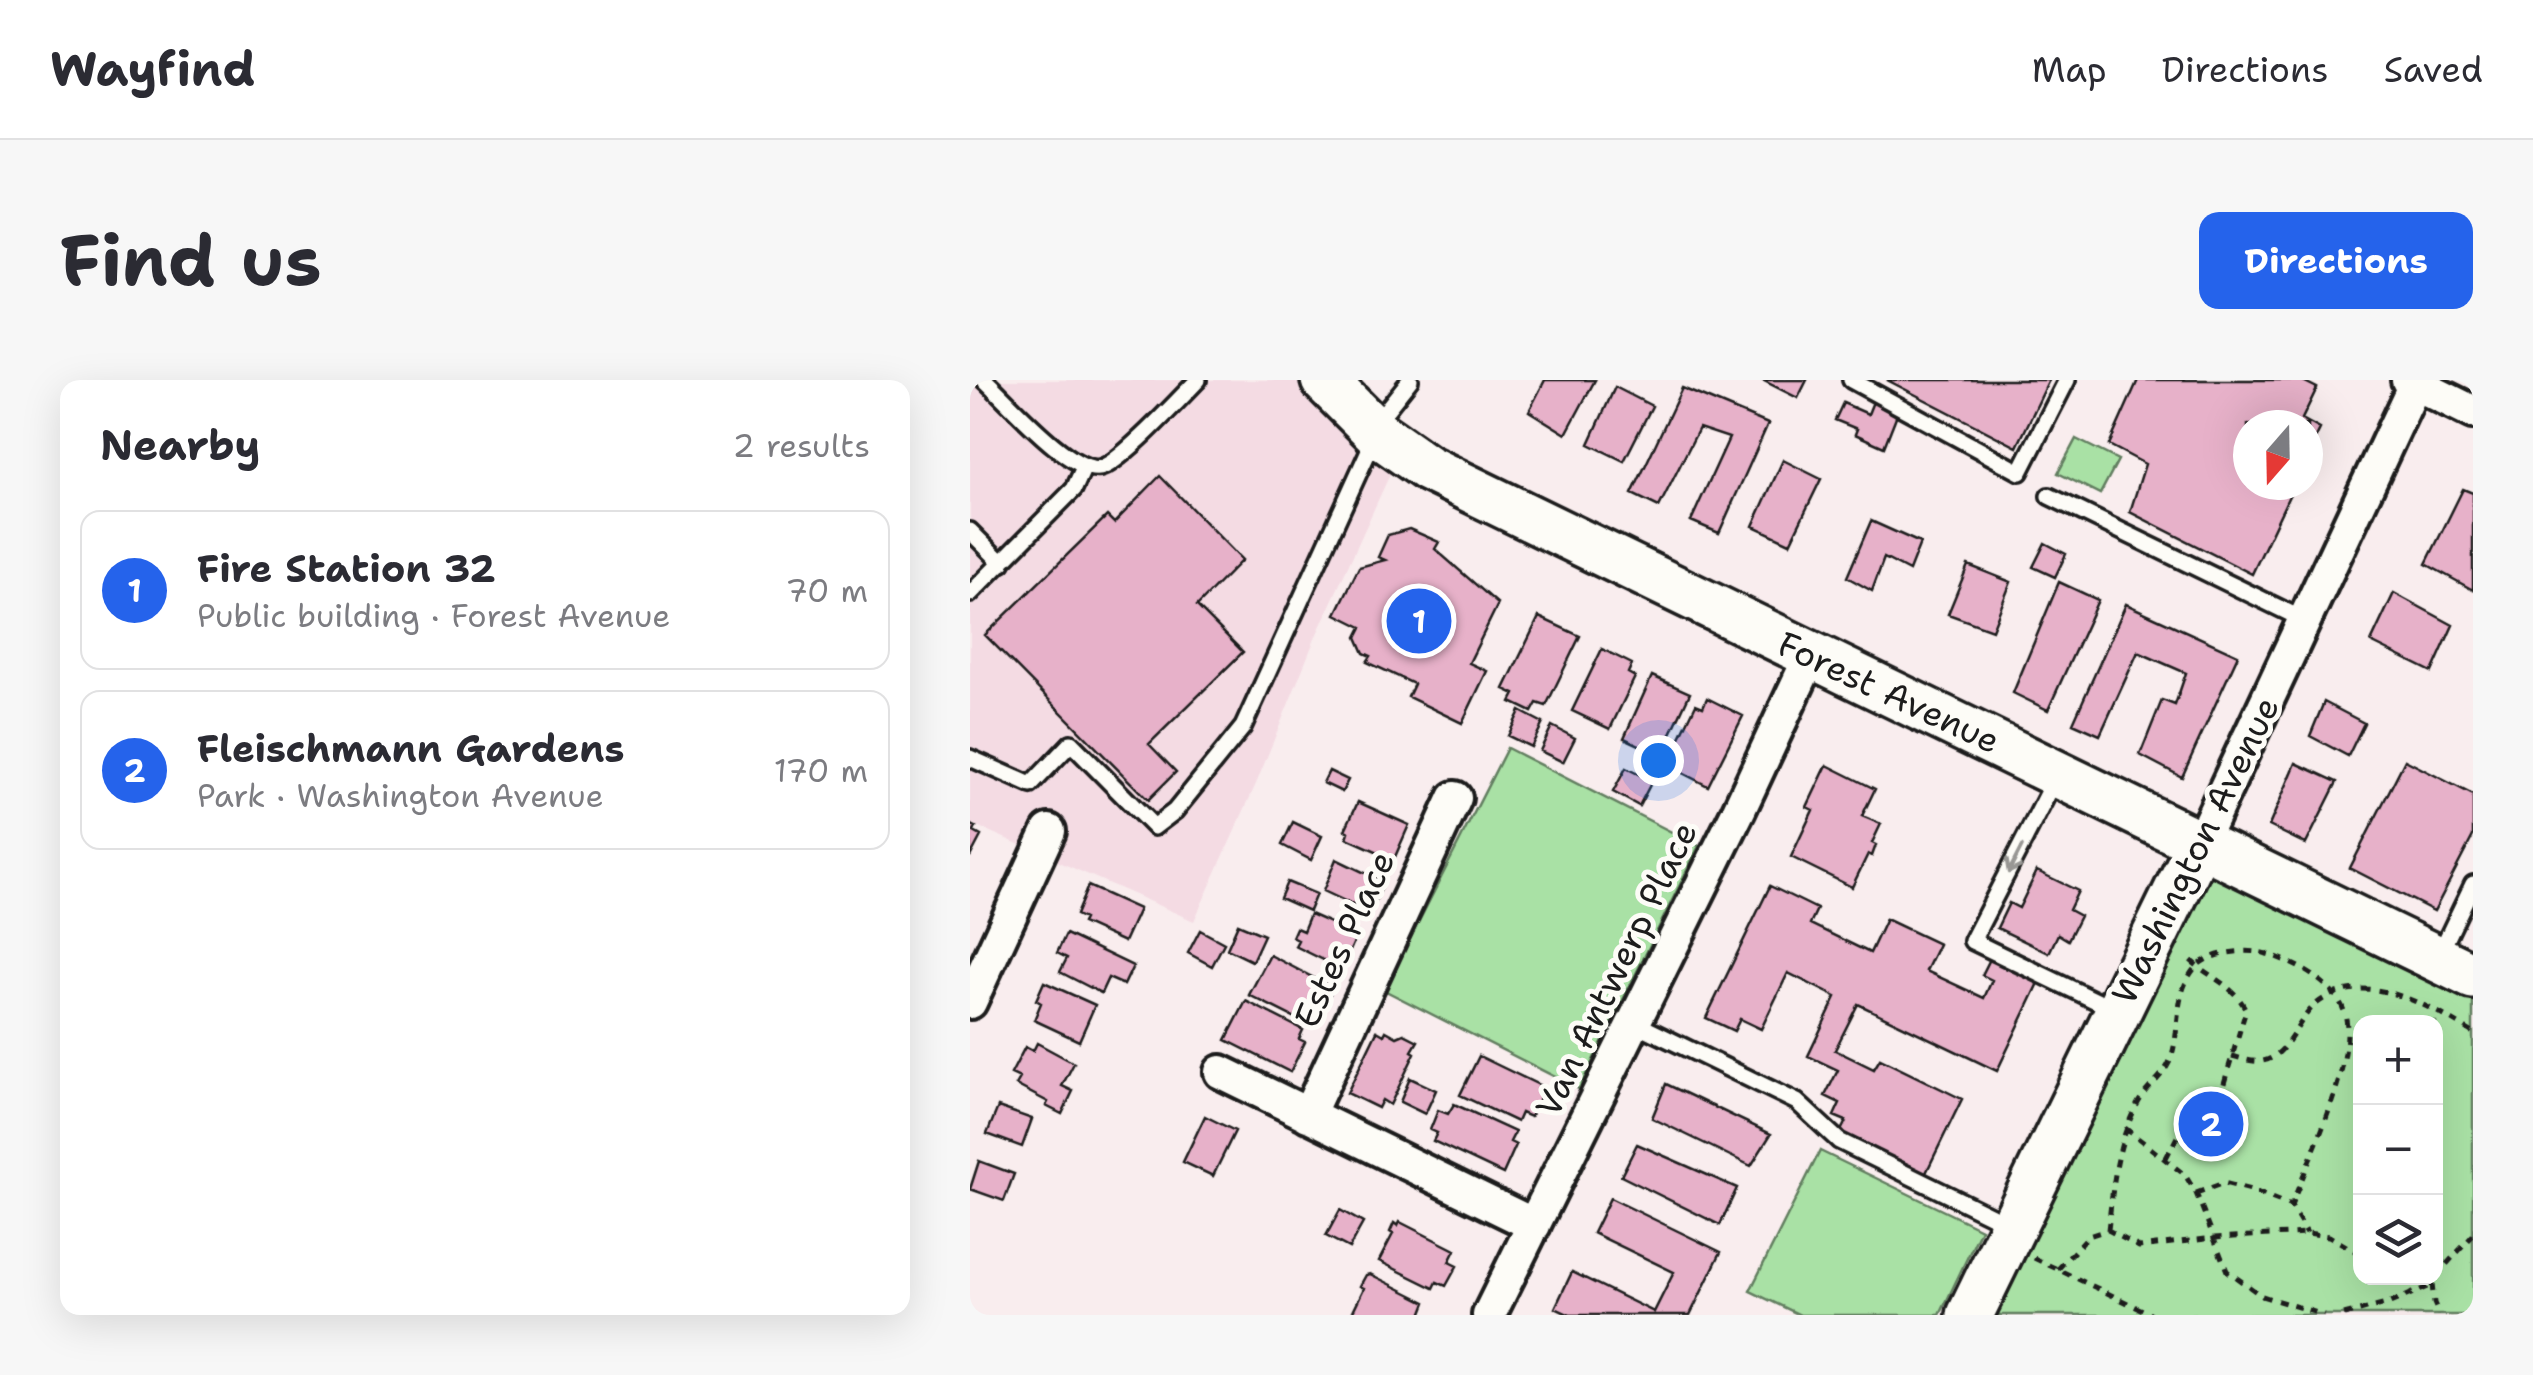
<!DOCTYPE html>
<meta charset="utf-8">
<style>
body{margin:0;font-family:"Shantell Sans",sans-serif;background:#f7f7f7;color:#2b2b33}
.controls{position:absolute;right:30px;bottom:30px;display:grid;overflow:hidden;border-radius:20px;box-shadow:0 10px 40px #0002}
.controls button{width:90px;height:90px;display:grid;place-items:center;padding:0;border:0;border-bottom:2px solid #e1e1e2;background:#fff;color:#2b2b33;font:50px sans-serif}
.compass{position:absolute;left:1263px;top:30px;width:90px;height:90px;border-radius:50%;background:#fff;box-shadow:0 10px 40px #0002;rotate:200deg}
.you{position:absolute;left:688px;top:380px;width:35px;height:35px;margin:-25px;border:8px solid #fff;border-radius:50%;background:#1a73e8;box-shadow:0 0 0 15px #1a73e833}
.badge{display:grid;place-items:center;width:65px;height:65px;border-radius:50%;background:#2563eb;color:#fff;font-size:32px;font-weight:700}
.pin{position:absolute;translate:-50% -50%;border:5px solid #fff;box-shadow:0 2px 10px #0006}
.list{margin:0;padding:0;list-style:none}
h2{display:flex;justify-content:space-between;align-items:center;height:130px;margin:0;padding:0 40px;font-size:42px}
h2 small{font-size:32px;font-weight:400;color:#7c7c81}
.list li{display:grid;grid-template-columns:65px 1fr auto;gap:30px;align-items:center;box-sizing:border-box;height:160px;margin:0 20px 20px;padding:0 20px;border:2px solid #e1e1e2;border-radius:20px}
.list b{display:block;font-size:38px;white-space:nowrap}
.list p{margin:0;font-size:32px;white-space:nowrap;color:#7c7c81}
.list em{font-size:32px;font-style:normal;color:#7c7c81}
.icon{flex:none;width:55px;height:55px;fill:none;stroke:currentColor;stroke-width:2;stroke-linecap:round;stroke-linejoin:round}
.map{position:relative;flex:none;width:1503px;height:935px;overflow:hidden;border-radius:20px}
header{display:flex;align-items:center;gap:60px;box-sizing:border-box;height:140px;padding:0 50px;background:#fff;border-bottom:2px solid #e1e1e2}
header strong{font-size:48px}
nav{display:flex;gap:55px;margin-inline-start:auto;font-size:35px}
.intro{display:flex;align-items:center;justify-content:space-between;box-sizing:border-box;height:240px;padding:0 60px}
h1{margin:0;font-size:70px}
.button{padding:25px 45px;border-radius:20px;background:#2563eb;color:#fff;font-size:35px;font-weight:700}
main{display:flex;gap:60px;padding:0 60px}
aside{flex:1;background:#fff;border-radius:20px;box-shadow:0 10px 40px #0002}
.map>svg:first-child{display:block}
.built{fill:#f4dbe3}
.green{fill:#a9e1a5;stroke:#627e60;stroke-width:2.5;fill-rule:evenodd}
.building{fill:#e7b1c9;stroke:#1c1c1c;stroke-width:2.5}
.lines{fill:none;stroke-linecap:round;stroke-linejoin:round}
.lane-casing{stroke:#1c1c1c;stroke-width:22}
.street-casing{stroke:#1c1c1c;stroke-width:40}
.secondary-casing{stroke:#1c1c1c;stroke-width:52}
.path{stroke:#1c1c1c;stroke-width:5;stroke-dasharray:8 8;stroke-linecap:butt}
.lane{stroke:#fdfcf7;stroke-width:15}
.street{stroke:#fdfcf7;stroke-width:32}
.secondary{stroke:#fdfcf7;stroke-width:45}
.oneway{stroke:#989794}
.labels{text-anchor:middle;dominant-baseline:central;stroke-width:10;stroke-linejoin:round;paint-order:stroke}
.street-label{font-size:35px;fill:#1c1c1c;stroke:#fdfcf7}
</style>
<header>
<strong>Wayfind</strong>
<nav><a>Map</a><a>Directions</a><a>Saved</a></nav>
</header>
<div class="intro"><h1>Find us</h1><a class="button">Directions</a></div>
<main>
<aside>
<h2>Nearby<small>2 results</small></h2>
<ul class="list">
<li><span class="badge">1</span><div><b>Fire Station 32</b><p>Public building · Forest Avenue</p></div><em>70 m</em></li>
<li><span class="badge">2</span><div><b>Fleischmann Gardens</b><p>Park · Washington Avenue</p></div><em>170 m</em></li>
</ul>
</aside>
<div class="map">
<svg width="1503" height="935" viewBox="0 0 1503 935">
<rect width="100%" height="100%" fill="#f9edee"/>
<filter id="ink" filterUnits="userSpaceOnUse"><feTurbulence type="fractalNoise" baseFrequency=".01" numOctaves="2"/><feDisplacementMap in="SourceGraphic" scale="20" xChannelSelector="R" yChannelSelector="G"/><feConvolveMatrix kernelMatrix="1 2 1 2 8 2 1 2 1" color-interpolation-filters="sRGB"/></filter>
<g filter="url(#ink)">
<!-- built -->
<path class="built" d="M0 0H354L431 70 346 256 286 404 224 541 0 443Z"/>
<!-- green -->
<path class="green" d="M1106 59 1148 80 1130 114 1088 93Z
M537 368 729 466 609 709 414 610Z
M1231 461 1503 596V935H1000ZM1390 642H1466V898H1390Z
M850 771 1011 849 970 935H830L780 911Z"/>
<!-- building -->
<path class="building" d="M575 0H625L596 54 559 31Z
M792 0H837L828 18Z
M917 0H1079L1047 67Z
M1168 0H1331L1347 8 1332 39 1350 49 1338 74V45H1278V105H1324L1282 194 1160 132 1175 84 1139 65Z
M645 7 682 26 654 81 619 64Z
M712 8 798 44 749 153 721 141 759 58 729 48 689 127 662 114Z
M904 19 929 29 914 67 885 54 887 49 865 40 873 23 898 34Z
M813 80 851 99 820 163 783 146Z
M190 96 272 180 227 226 273 272 179 364 206 392 178 420 15 255 137 136 144 143Z
M1493 109 1503 113V210L1456 184Z
M901 141 950 163 939 191 914 178 902 211 877 197Z
M439 149 469 162 465 169 528 224 499 283 517 291 492 343 438 317 444 304 397 282 401 276 394 273 387 257 392 247 366 234 389 187 415 180 408 177 418 155Z
M1075 163 1096 174 1085 197 1063 187Z
M998 185 1041 202 1022 250 978 234Z
M1089 202 1128 220 1078 330 1043 313Z
M1424 213 1483 245 1462 292 1401 262Z
M1156 224 1268 275 1212 397 1170 375 1192 320 1205 325 1216 293 1168 272 1130 355 1103 343Z
M569 237 610 256 576 326 567 323 562 332 541 322 545 314 534 309Z
M632 269 662 284 658 293 665 297 640 349 602 331Z
M682 296 720 313 691 375 654 358Z
M737 318 773 336 738 406 697 385 726 324 733 327Z
M1354 322 1394 343 1378 376 1340 356Z
M550 331 573 343 561 367 538 356Z
M582 346 605 358 593 382 570 371Z
M1435 380 1503 415V456L1464 531 1380 488Z
M1326 383 1367 402 1336 464 1299 446Z
M857 385 905 409 892 436 911 444 902 463 906 465 902 476 898 474 882 507 821 477 843 430 837 427Z
M656 388 682 401 669 426 643 412Z
M359 391 378 400 372 412 353 403Z
M388 422 439 445 424 479 377 458 379 452 375 450Z
M323 442 352 456 341 480 312 465Z
M0 444 6 447 4 452 11 456 0 477Z
M366 479 414 502 400 533 353 511Z
M1067 491 1108 511 1099 530 1110 536 1098 560 1088 554 1079 573 1027 548 1039 523 1049 528Z
M317 502 346 514 339 531 310 518Z
M118 506 169 529 154 562 112 543 114 539 106 535Z
M800 506 847 529 840 544 900 573 916 539 969 564 956 591 1014 618 1022 600 1012 595 1020 579 1069 603 1027 691 888 624 865 670 904 689 910 679 992 719 954 797 869 755 876 741 864 736 870 723 855 716 868 690 838 676 866 617 818 593 791 649 770 639 764 651 736 638Z
M340 534 387 555 372 589 325 566 328 560 322 557 326 548 333 551Z
M268 544 294 555 282 581 257 569Z
M230 550 254 563 242 586 218 573Z
M96 554 163 586 154 605 138 598 131 613 90 592 97 578 87 573Z
M300 575 363 608 349 635 341 631 335 643 279 615Z
M74 602 125 625 109 661 64 640 71 623 66 620Z
M276 621 333 650 329 659 335 662 320 692 256 660Z
M407 651 414 655 416 651 427 657 434 654 448 661 442 671 445 673 420 725 412 720 408 728 377 713Z
M67 663 104 683 92 706 103 711 92 734 76 726 78 722 46 705 50 698 41 694 55 667 63 671Z
M509 676 575 708 560 737 551 733 547 742 490 715Z
M440 698 466 710 455 734 430 722Z
M696 704 801 754 781 786 682 738Z
M484 724 545 752 540 762 546 765 533 794 463 761 467 753 460 750 468 730 478 734Z
M28 727 62 739 52 767 17 754Z
M235 736 265 751 243 796 213 782Z
M667 764 767 808 750 845 651 796Z
M9 781 44 794 34 821 0 809Z
M640 818 751 872 720 935H600L585 928 602 892 684 932 704 892 623 853Z
M370 830 393 843 379 868 356 856Z
M430 842 485 870 479 882 487 886 476 906 467 902 464 908 409 881 423 854 420 852 424 843 428 846Z
M400 894 456 922 451 935H381L394 908 390 906 396 895Z"/>
<g class="lines">
<!-- lane casing -->
<g class="lane-casing">
<path id="lane" d="M15 0C37 20 101 94 130 88 150 84 211 17 228 0
M881 0 1050 92 1097 0
M405 44 440 0
M1079 116 1334 240
M0 151 32 183
M0 214 104 109 114 87
M0 378 61 405 101 363 184 447 205 431 273 347 405 57
M1087 396 1002 561 1143 629
M1469 575 1503 504
M665 643 827 722 869 761 1038 844"/>
</g>
<!-- street casing -->
<g class="street-casing">
<path id="street" d="M1438 0 1503 32
M1231 461 1445 4
M0 622 79 451
M251 692 564 845
M338 735 485 418
M519 935 768 432 841 275"/>
</g>
<!-- secondary casing -->
<g class="secondary-casing">
<path id="secondary" d="M354 0 407 53 457 88 1503 596
M1000 935 1231 461"/>
</g>
<!-- path -->
<path class="path" d="M1262 676C1270 678 1284 683 1293 681 1318 676 1327 640 1345 625 1392 586 1462 627 1503 653
M1155 748 1215 795 1226 813 1257 891 1292 916 1354 935
M1196 778 1208 755 1236 732 1252 710 1276 630C1263 603 1235 596 1215 575
M1226 813 1254 803 1281 810 1321 826 1337 853
M1138 850C1143 806 1146 765 1167 725 1175 709 1191 699 1199 683 1212 653 1202 615 1225 588 1239 572 1277 568 1297 574 1323 582 1364 602 1374 631 1390 675 1338 781 1321 826
M1064 878 1183 935
M1088 889 1118 856 1138 850 1169 867 1244 858 1337 853 1359 856 1390 874
M1466 896 1503 855
M1431 898 1441 914
M1462 904 1464 923 1469 935
M1374 935 1420 923 1462 905"/>
<!-- lane -->
<use href="#lane" class="lane"/>
<!-- street -->
<use href="#street" class="street"/>
<!-- secondary -->
<use href="#secondary" class="secondary"/>
</g>
<!-- one-way arrows -->
<defs><path id="oneway-shaft" d="M-6 0H5M1.5-3L5.5 0L1.5 3" fill="none" stroke-width="1.6" stroke-linecap="round" stroke-linejoin="round" transform="scale(2.5)"/></defs>
<use class="oneway" href="#oneway-shaft" transform="translate(1045 480) rotate(117)"/>
</g>
<g class="labels">
<!-- street labels -->
<g class="street-label">
<text transform="translate(919 312) rotate(25)">Forest Avenue</text>
<text transform="translate(1225 470) rotate(-64)">Washington Avenue</text>
<text transform="translate(374 559) rotate(-65)">Estes Place</text>
<text transform="translate(646 589) rotate(-64)">Van Antwerp Place</text>
</g>
</g>
</svg>
<div class="controls">
<button>+</button>
<button>−</button>
<button><svg class="icon" aria-label="layers" viewBox="0 0 24 24"><path d="M12 4l9 5-9 5-9-5zM3 14l9 5 9-5"/></svg></button>
</div>
<svg class="compass" viewBox="-18 -18 36 36"><path d="M0-13l5 13h-10z" fill="#e53935"/><path d="M0 13l5-13h-10z" fill="#7c7c81"/></svg>
<div class="you"></div>
<div class="pin badge" style="left:449px;top:241px">1</div>
<div class="pin badge" style="left:1241px;top:744px">2</div>
</div>
</main>
